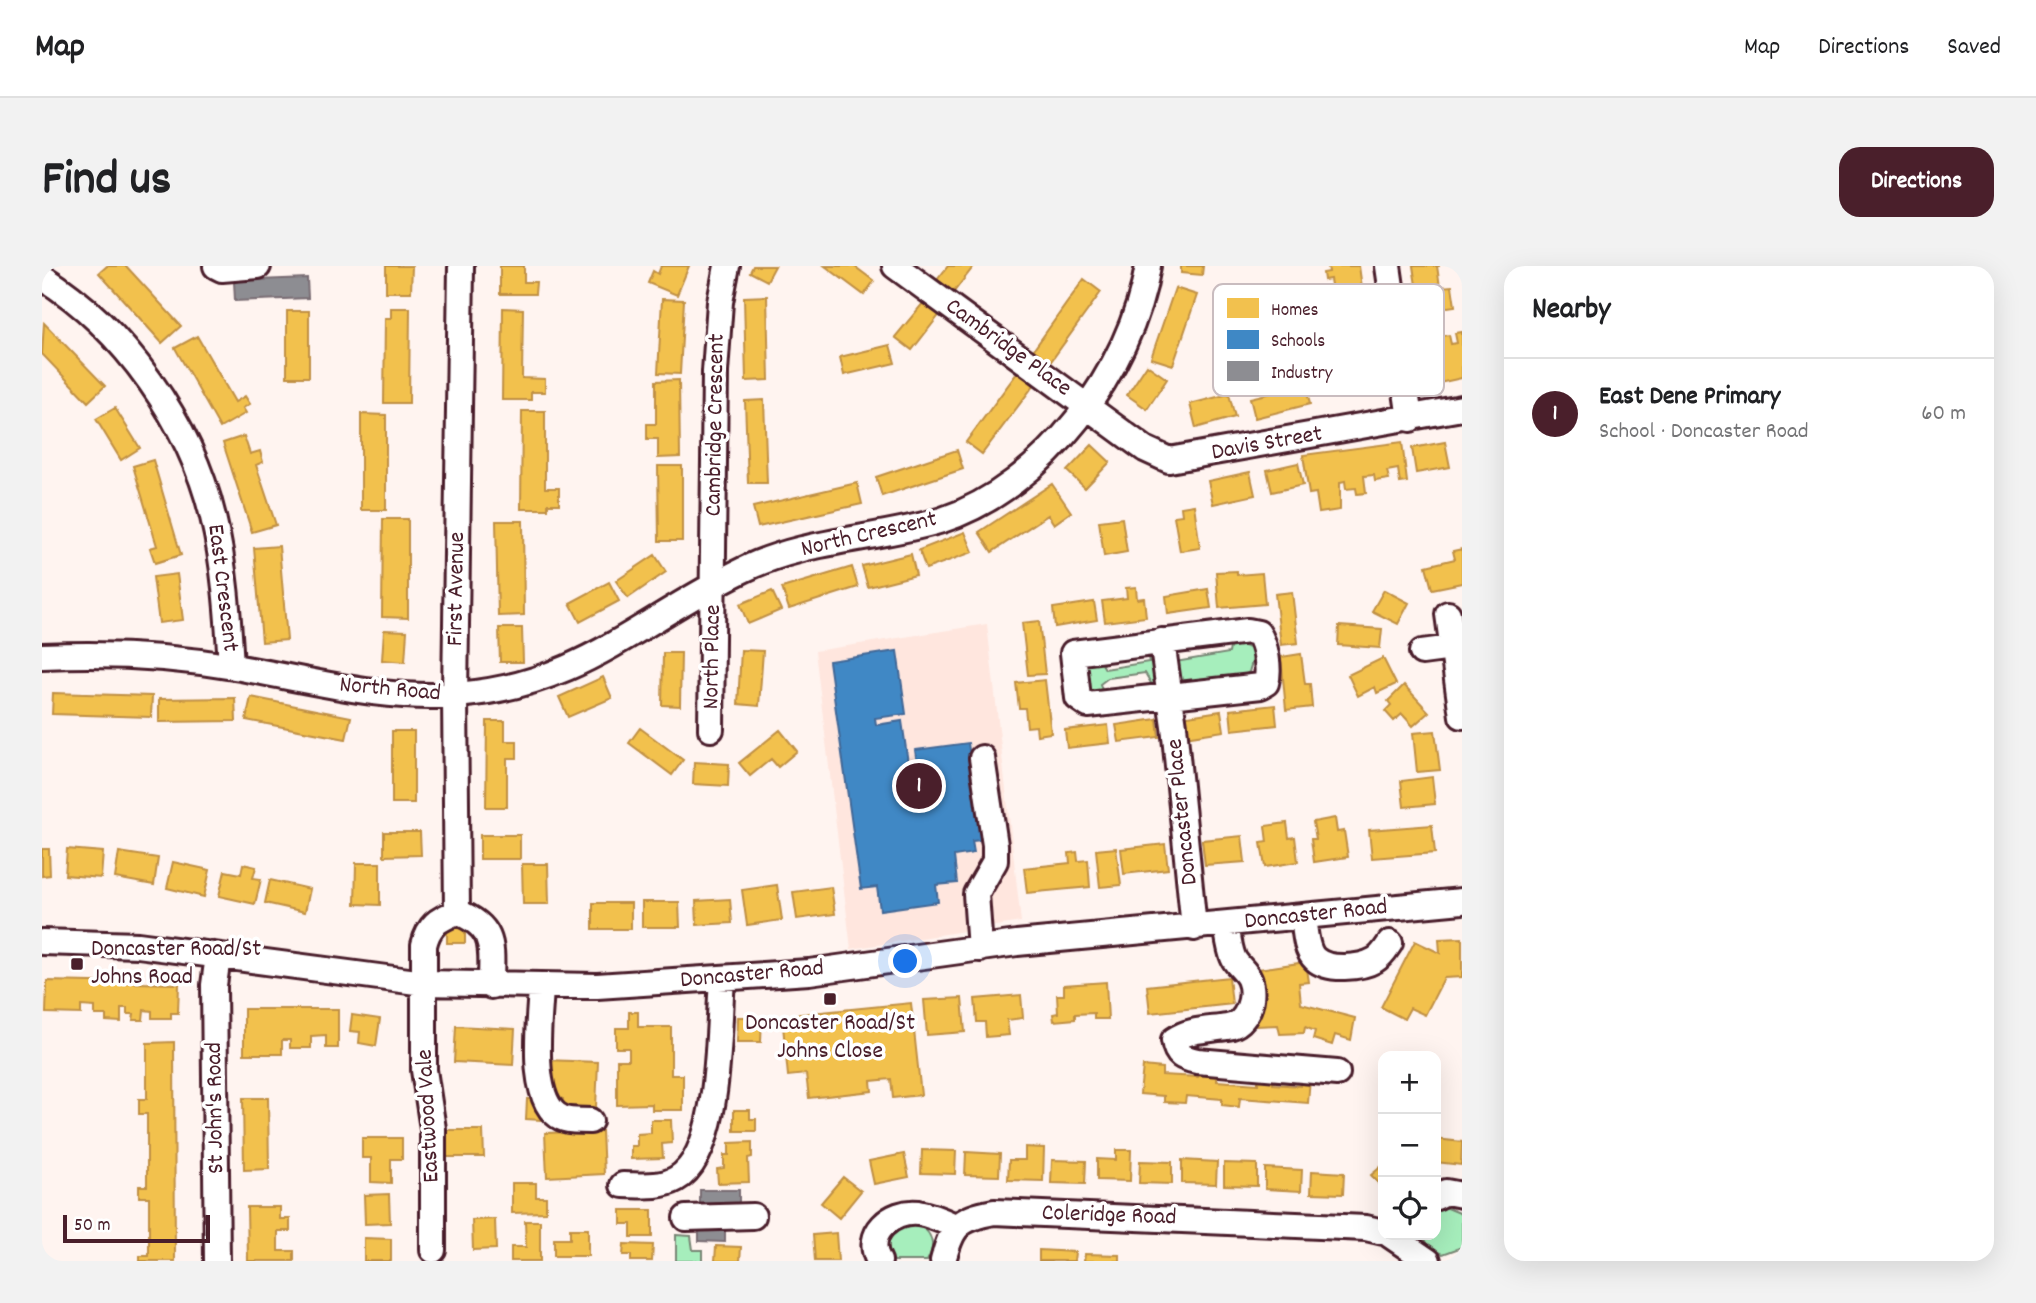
<!DOCTYPE html>
<meta charset="utf-8">
<style>
body{margin:0;font-family:Dekko,sans-serif;background:#f2f2f2;color:#202124}
.controls{position:absolute;right:21px;bottom:21px;display:grid;overflow:hidden;border-radius:14px;box-shadow:0 7px 28px #0002}
.controls button{width:63px;height:63px;display:grid;place-items:center;padding:0;border:0;border-bottom:2px solid #e0e0e0;background:#fff;color:#202124;font:35px sans-serif}
.scale{position:absolute;left:21px;bottom:18px;width:147px;box-sizing:border-box;padding-left:7px;border:4px solid #4a1f2b;border-top:0;font-size:19px;line-height:24px;white-space:nowrap;color:#4a1f2b;-webkit-text-stroke:5px #fff;paint-order:stroke}
.you{position:absolute;left:864px;top:696px;width:24px;height:24px;margin:-18px;border:5px solid #fff;border-radius:50%;background:#1a73e8;box-shadow:0 0 0 10px #1a73e833}
.badge{display:grid;place-items:center;width:46px;height:46px;border-radius:50%;background:#4a1f2b;color:#fff;font-size:23px;font-weight:700}
.pin{position:absolute;translate:-50% -50%;border:4px solid #fff;box-shadow:0 2px 7px #0006}
.list{margin:0;padding:0;list-style:none}
h2{display:flex;justify-content:space-between;align-items:center;height:91px;margin:0;padding:0 28px;font-size:30px}
h2 small{font-size:23px;font-weight:400;color:#757577}
.list li{display:grid;grid-template-columns:46px 1fr auto;gap:21px;align-items:center;box-sizing:border-box;height:112px;padding:0 28px;border-top:2px solid #e0e0e0}
.list b{display:block;font-size:26px;white-space:nowrap}
.list p{margin:0;font-size:23px;white-space:nowrap;color:#757577}
.list em{font-size:23px;font-style:normal;color:#757577}
.icon{flex:none;width:38px;height:38px;fill:none;stroke:currentColor;stroke-width:2;stroke-linecap:round;stroke-linejoin:round}
.map{position:relative;flex:none;width:1420px;height:995px;overflow:hidden;border-radius:21px}
header{display:flex;align-items:center;gap:42px;box-sizing:border-box;height:98px;padding:0 35px;background:#fff;border-bottom:2px solid #e0e0e0}
header strong{font-size:33px}
nav{display:flex;gap:38px;margin-inline-start:auto;font-size:24px}
.intro{display:flex;align-items:center;justify-content:space-between;box-sizing:border-box;height:168px;padding:0 42px}
h1{margin:0;font-size:49px}
.button{padding:18px 32px;border-radius:21px;background:#4a1f2b;color:#fff;font-size:24px;font-weight:700}
main{display:flex;gap:42px;padding:0 42px}
aside{flex:1;background:#fff;border-radius:21px;box-shadow:0 7px 28px #0002}
.map>svg:first-child{display:block}
.built{fill:#ffe6de}
.green{fill:#a6eebc;stroke:#788674;stroke-width:2}
.homes{fill:#f2c14e;stroke:#c09044;stroke-width:2}
.schools{fill:#3f88c5;stroke:#426897;stroke-width:2}
.industry{fill:#8d8d92;stroke:#796c73;stroke-width:2}
.lines{fill:none;stroke-linecap:round;stroke-linejoin:round}
.minor-casing{stroke:#4a1f2b;stroke-width:30}
.minor{stroke:#fff;stroke-width:24}
.poi-dot{fill:#4a1f2b;stroke:#fff;stroke-width:2.5}
.labels{text-anchor:middle;dominant-baseline:central;stroke-width:7;stroke-linejoin:round;paint-order:stroke}
.street-label{font-size:24px;fill:#4a1f2b;stroke:#fff}
.poi-label{font-size:24px;fill:#4a1f2b;stroke:#fff;text-anchor:start}
.key{fill:#fff;stroke:#c9bcbf;stroke-width:2}
.key-label{font-size:19px;fill:#4a1f2b}
</style>
<header>
<strong>Map</strong>
<nav><a>Map</a><a>Directions</a><a>Saved</a></nav>
</header>
<div class="intro"><h1>Find us</h1><a class="button">Directions</a></div>
<main>
<div class="map">
<svg width="1420" height="995" viewBox="0 0 1420 995">
<rect width="100%" height="100%" fill="#fff4f0"/>
<filter id="ink" filterUnits="userSpaceOnUse"><feTurbulence type="fractalNoise" baseFrequency=".0143" numOctaves="2"/><feDisplacementMap in="SourceGraphic" scale="14" xChannelSelector="R" yChannelSelector="G"/><feConvolveMatrix kernelMatrix="1 2 1 2 8 2 1 2 1" color-interpolation-filters="sRGB"/></filter>
<g filter="url(#ink)">
<!-- built -->
<path class="built" d="M945 358 979 656 809 683 773 385Z"/>
<!-- green -->
<path class="green" d="M1189 376 1208 382 1212 389 1207 406 1197 412 1137 421 1133 396 1187 387Z
M1104 383 1110 384 1119 420 1113 424 1103 407 1066 412 1058 418 1062 430 1045 428 1038 399 1055 389 1063 403 1107 396Z
M1403 941 1420 948V981L1401 988 1387 981 1381 969H1394V943Z
M876 958C891 967 894 980 885 995H852C837 974 854 959 876 958Z
M634 969 649 970 651 984H660V995H634Z"/>
<!-- homes -->
<path class="homes" d="M65 0H84L139 60 120 77 57 7Z
M344 0H370L369 26H344Z
M458 0H482V16H494L493 28H458Z
M619 0H647L635 29 606 17 611 5 616 8Z
M711 0H733L725 15 708 6Z
M783 0H812L832 15 822 29Z
M906 0H932L911 27 895 14Z
M1139 0H1161L1160 9 1139 7Z
M1286 0H1317L1334 122 1305 126 1300 93 1293 92 1291 81 1299 82 1288 13 1282 14 1281 7 1287 6Z
M1371 0H1398H1395L1398 21 1410 20 1413 40 1378 45Z
M1042 13 1059 26 1007 98 990 86Z
M1133 22 1155 29 1131 99 1109 92Z
M725 30 727 114 704 115 702 31Z
M886 31 902 43 870 84 853 71Z
M620 33 642 34 638 108 616 107Z
M349 42H368L367 137H342L343 52H349Z
M461 42 481 43 480 112 503 113V126H489V134H460Z
M245 45H267V111H245Z
M1396 52 1400 70 1407 69 1409 78 1415 77 1413 67 1420 66V112L1388 119 1376 65 1390 62 1389 53Z
M2 57 63 120 46 136 0 88Z
M155 70 193 136 203 130 208 138 201 142 204 147 178 162 133 82Z
M848 79 853 97 802 109 798 91Z
M1105 99 1125 113 1105 143 1085 129Z
M978 103 995 115 940 188 924 176Z
M1261 110 1268 138 1213 152 1208 132 1233 126 1231 118Z
M637 114 638 191 616 192V173H605V158H614V115Z
M1187 128 1193 151 1154 162 1148 138Z
M722 134 725 217H706L703 135Z
M73 142 98 182 79 194 54 153Z
M480 145H503V222H517V238H506V243H479Z
M319 148 344 149V244H319Z
M202 170 208 188 218 185 221 196 214 199 234 259 210 266 181 177Z
M1360 176 1365 216 1358 217 1356 203 1345 205 1347 213 1333 215 1332 209 1322 210 1324 227 1315 228 1314 222 1304 223 1303 215 1298 216V244L1277 247 1274 227 1267 228 1261 189Z
M1403 176 1408 201 1374 207 1370 182Z
M1050 179 1068 196 1043 222 1025 205Z
M915 184 921 203 840 230 834 211Z
M111 194 139 289 113 297 108 282 115 280 91 200Z
M1256 197 1261 219 1230 226 1225 204Z
M616 200H640V275H617Z
M1208 206 1213 229 1171 238 1166 215Z
M815 217 820 238 716 261 711 241Z
M1010 218 1029 246 1012 258 1006 249 950 286 937 266Z
M1152 239 1158 282 1138 285 1132 250 1140 249 1139 241Z
M1080 252 1085 286 1062 290 1057 255Z
M341 253H366V352L340 351Z
M454 255H481L482 349 456 350Z
M923 266 931 286 884 303 877 284Z
M237 280 245 374 220 376 212 282Z
M1420 283V317L1390 323 1384 300 1413 293 1411 285Z
M869 288 874 309 826 321 820 300Z
M613 289 624 306 586 332 574 315Z
M810 301 816 321 747 343 740 322Z
M1195 305V309L1220 307 1223 338 1177 342 1174 306Z
M135 308 141 354 117 357 111 311Z
M567 316 577 335 538 356 528 337Z
M1094 321 1095 333 1102 332 1104 351 1063 356 1060 335 1085 332 1084 322Z
M1166 323 1169 342 1126 348 1124 330Z
M1342 324 1367 337 1356 358 1330 345Z
M730 325 739 344 706 358 698 338Z
M1250 326 1256 377 1239 379 1233 328Z
M1052 336 1055 354 1013 361 1011 342Z
M997 355 1003 408 986 409 980 357Z
M1297 360 1340 363 1338 382 1296 379Z
M457 362H480L481 396H458Z
M342 364 365 365 363 396 340 394Z
M699 384 721 385 717 440 696 438Z
M621 387H639L638 440 620 439Z
M1259 388 1263 418H1268L1270 441 1244 444 1239 391Z
M1341 392 1354 418 1335 427 1333 421 1316 430 1306 409Z
M561 411 570 432 526 451 517 431Z
M1003 414 1009 467 995 469 994 460 985 461 983 442H977L974 417Z
M1362 419 1387 446 1371 460 1360 448 1352 455 1343 445 1349 439 1346 435Z
M11 427 110 430 109 451 10 448Z
M209 431 309 451 304 473 204 454Z
M193 432 194 455 117 456V433Z
M1233 439 1235 459 1190 464 1188 444Z
M1179 445 1182 465 1142 471 1139 451Z
M1115 453 1117 471 1077 476 1074 459Z
M445 455H463V475H475V492H465V541H444Z
M1066 459 1068 477 1025 482 1023 464Z
M598 462 641 494 630 509 587 477Z
M738 464 755 485 736 501 729 493 708 510 697 497Z
M350 465H372V537H350Z
M1393 465 1398 504 1375 506 1371 467Z
M652 496 687 498 686 520 651 518Z
M1390 511 1393 538 1362 541 1359 515Z
M1293 552 1295 566 1302 565 1306 591 1272 596 1269 573H1274L1271 556Z
M1245 557 1247 572 1253 571 1256 596 1223 601 1219 577 1225 576 1223 560Z
M1390 559 1393 587 1330 592 1327 564Z
M342 566H378L379 589 342 590Z
M438 569H478V593H438Z
M1200 570 1203 596 1163 599 1160 574Z
M1123 578 1126 603 1082 608 1079 583Z
M1074 582 1079 619 1058 621 1054 584Z
M0 583H7L8 609 0 610Z
M25 583 61 586 59 612 23 609Z
M77 586 116 592 112 619 73 612Z
M1035 586 1036 595 1046 594 1048 621 985 627 982 602 1028 597 1027 587Z
M131 596 168 604 162 631 125 622Z
M314 597H338V639L313 638Z
M201 598 214 601 211 612 219 613 213 638 177 630 183 605 199 608Z
M480 598H506L507 638H481Z
M228 614 268 623 263 646 223 637Z
M735 619 740 654 705 659 700 624Z
M789 621 793 648 755 653 751 626Z
M688 633 690 657 655 659 654 635Z
M600 636H637L638 661H600Z
M551 637H589V663H551Z
M405 661H423V677H405Z
M1420 672V711L1402 712 1383 749 1368 742 1362 753 1339 741 1373 675 1398 687 1397 673Z
M1264 696 1267 716 1257 717 1259 738 1313 752 1309 774 1293 769 1290 779 1271 773 1273 765 1263 761 1262 767 1238 768 1236 759 1214 760 1211 745 1221 744 1216 703Z
M1187 711 1190 738 1108 747 1105 720Z
M5 715 137 718 136 747H129V752H110V745L102 744 101 754H91L92 748H85V742H79V756L64 755V749H53V741L39 740V748L4 747Z
M1064 716 1066 753H1052V747L1033 748V753L1012 755 1011 748 1016 747 1015 729H1022V719Z
M979 729 981 752 965 754 967 769 944 771 943 756H935L933 733Z
M920 732 923 766 885 769 882 734Z
M869 737 879 829 851 832 849 813 829 815 830 825 767 832 764 808 746 810 740 750Z
M202 743H296V782H284V769L269 770V782H248V774H240V788H202Z
M587 746H596V761H629V809H641V844H610V838L575 839V794H587V782H574V762H587Z
M310 749 338 753 334 780 317 777 318 766 308 765Z
M696 751H720L719 776H695Z
M414 760 473 763 471 799 412 796Z
M132 776 133 995H98V990H107V931H97V920H105V848H97V833H105V777Z
M503 794 556 796 554 841 521 840V833L509 832Z
M1101 800 1120 802V809L1156 811 1157 804 1175 806V815L1216 818V812L1232 813 1231 818 1258 820V812L1268 813 1266 837 1198 832 1197 841 1180 839V833L1144 830 1143 837 1122 836V830L1098 828Z
M201 832H226L227 903 202 904Z
M485 833 500 834 499 854 484 853Z
M692 844H708V853H714V865H692Z
M609 854H629L630 877 620 878 621 892 589 893V880H595V868L609 867Z
M405 864H441L442 891H405Z
M560 865 562 908 505 911 503 867Z
M320 872H360V893H349V917L329 916V892H320Z
M1394 873 1420 876 1419 899 1394 896Z
M710 876V891L706 892 707 916 676 917 675 903 682 902V889H687V877Z
M983 881 1002 882 1001 915 966 914 967 894H983Z
M880 884 914 885 913 908 879 907Z
M1074 884H1089L1088 915 1055 914V893L1074 894Z
M924 886 958 888 957 910 923 909Z
M862 888 867 911 832 918 827 895Z
M1010 894 1044 895 1043 918 1009 917Z
M1140 894 1175 896 1174 918 1140 917Z
M1098 895 1130 896V918L1097 917Z
M1182 897 1215 898V920L1182 919Z
M1341 899V922L1329 909Z
M1223 902 1260 904 1259 925 1223 923Z
M1270 905 1302 907 1301 928 1269 927Z
M801 911 819 925 797 952 779 937Z
M470 917H494V931H504V946L470 947Z
M347 928 348 957 323 958 322 929Z
M205 941H238V953H248V965H236V985H252V995H206Z
M579 944H610V971H589V958H579Z
M453 953 454 983 431 984 430 954Z
M483 955H498V995H469V981H484Z
M528 963H546V990H512V973H528Z
M794 967 796 995H773L771 969Z
M322 972 349 973V995H322Z
M582 978 611 979 610 995H589V989H581Z
M674 980 699 981 698 995H673Z
M997 984 1033 986 1032 995H997Z
M1043 988 1078 989V995H1042Z"/>
<!-- schools -->
<path class="schools" d="M855 385 864 448 833 452 834 459 860 455 868 511 877 510 873 484 926 477 939 574 930 575 932 587 912 590 915 617 894 619 896 636 838 644 835 621 819 623 787 395Z"/>
<!-- industry -->
<path class="industry" d="M265 12 266 32 193 35 192 15Z
M658 924H697V938H658Z
M657 960 683 961V976L657 975Z"/>
<g class="lines">
<!-- minor casing -->
<g class="minor-casing">
<path id="minor" d="M174 0 180 3 216 0
M853 0 1103 183 1127 194 1420 142
M1346 0 1368 153
M0 11C82 62 149 158 171 251 183 300 186 350 189 400
M1406 348 1420 450
M1206 365 1216 367C1224 379 1228 403 1224 417L1219 420 1046 439 1036 432 1031 387Z
M1120 375 1132 460 1152 662
M1380 386 1410 382
M0 390C64 387 129 390 192 401 265 413 341 435 415 429 540 419 597 354 701 304 763 273 835 274 900 254 1002 221 1090 103 1106 0
M669 463 673 106 678 36 685 0
M415 646 413 430 419 0
M1261 650C1263 663 1263 684 1273 693 1286 705 1319 702 1333 694 1340 690 1344 683 1348 677
M1184 658C1186 668 1187 681 1191 691 1194 699 1203 704 1207 713 1214 730 1206 759 1185 761 1167 764 1147 763 1132 774 1134 790 1141 792 1155 795L1295 807
M0 676 96 679 382 717 555 720 767 706 975 677 1420 635
M938 683 934 628 953 595V579L940 492
M499 721C498 752 485 836 520 852 528 856 539 854 548 855
M581 919C598 919 618 922 634 913 680 888 676 760 680 713
M1394 931 1404 926 1420 929
M644 952 711 950
M1348 969 1386 995
M391 984V863L382 804V679C387 659 395 654 415 646 456 662 449 683 449 720
M175 995 172 719 176 690
M837 995C821 968 850 944 876 947 889 949 902 955 913 960
M901 995C910 960 916 953 952 946L1324 962 1341 966"/>
</g>
<!-- minor -->
<use href="#minor" class="minor"/>
</g>
</g>
<!-- markers -->
<g class="poi-dot">
<rect x="28" y="691" width="14" height="14" rx="3.5"/>
<rect x="781" y="726" width="14" height="14" rx="3.5"/>
</g>
<g class="labels">
<!-- street labels -->
<g class="street-label">
<text transform="translate(966 82) rotate(36)">Cambridge Place</text>
<text transform="translate(674 159) rotate(-89)">Cambridge Crescent</text>
<text transform="translate(1225 178) rotate(-10)">Davis Street</text>
<text transform="translate(827 269) rotate(-13)">North Crescent</text>
<text transform="translate(180 322) rotate(83)">East Crescent</text>
<text transform="translate(415 323) rotate(-89)">First Avenue</text>
<text transform="translate(671 391) rotate(-89)">North Place</text>
<text transform="translate(348 424) rotate(5)">North Road</text>
<text transform="translate(1141 546) rotate(-96)">Doncaster Place</text>
<text transform="translate(1274 649) rotate(-6)">Doncaster Road</text>
<text transform="translate(710 709) rotate(-5)">Doncaster Road</text>
<text transform="translate(174 842) rotate(-91)">St John's Road</text>
<text transform="translate(387 850) rotate(-93)">Eastwood Vale</text>
<text transform="translate(1067 950) rotate(2)">Coleridge Road</text>
</g>
<!-- poi labels -->
<g class="poi-label">
<text x="49" y="684">Doncaster Road/St<tspan x="49" dy="28">Johns Road</tspan></text>
<text x="788" y="758" text-anchor="middle">Doncaster Road/St<tspan x="788" dy="28">Johns Close</tspan></text>
</g>
</g>
<!-- legend -->
<rect x="1171" y="18" width="231" height="112" rx="10" class="key"/>
<rect x="1185" y="32" width="32" height="20" fill="#f2c14e"/>
<rect x="1185" y="64" width="32" height="19" fill="#3f88c5"/>
<rect x="1185" y="95" width="32" height="20" fill="#8d8d92"/>
<g class="key-label">
<text x="1229" y="49">Homes</text>
<text x="1229" y="80">Schools</text>
<text x="1229" y="112">Industry</text>
</g>
</svg>
<div class="controls">
<button>+</button>
<button>−</button>
<button><svg class="icon" aria-label="locate" viewBox="0 0 24 24"><circle cx="12" cy="12" r="6"/><path d="M12 2v4M12 18v4M2 12h4M18 12h4"/></svg></button>
</div>
<div class="scale">50 m</div>
<div class="you"></div>
<div class="pin badge" style="left:877px;top:520px">1</div>
</div>
<aside>
<h2>Nearby<small></small></h2>
<ul class="list">
<li><span class="badge">1</span><div><b>East Dene Primary</b><p>School · Doncaster Road</p></div><em>60 m</em></li>
</ul>
</aside>
</main>
